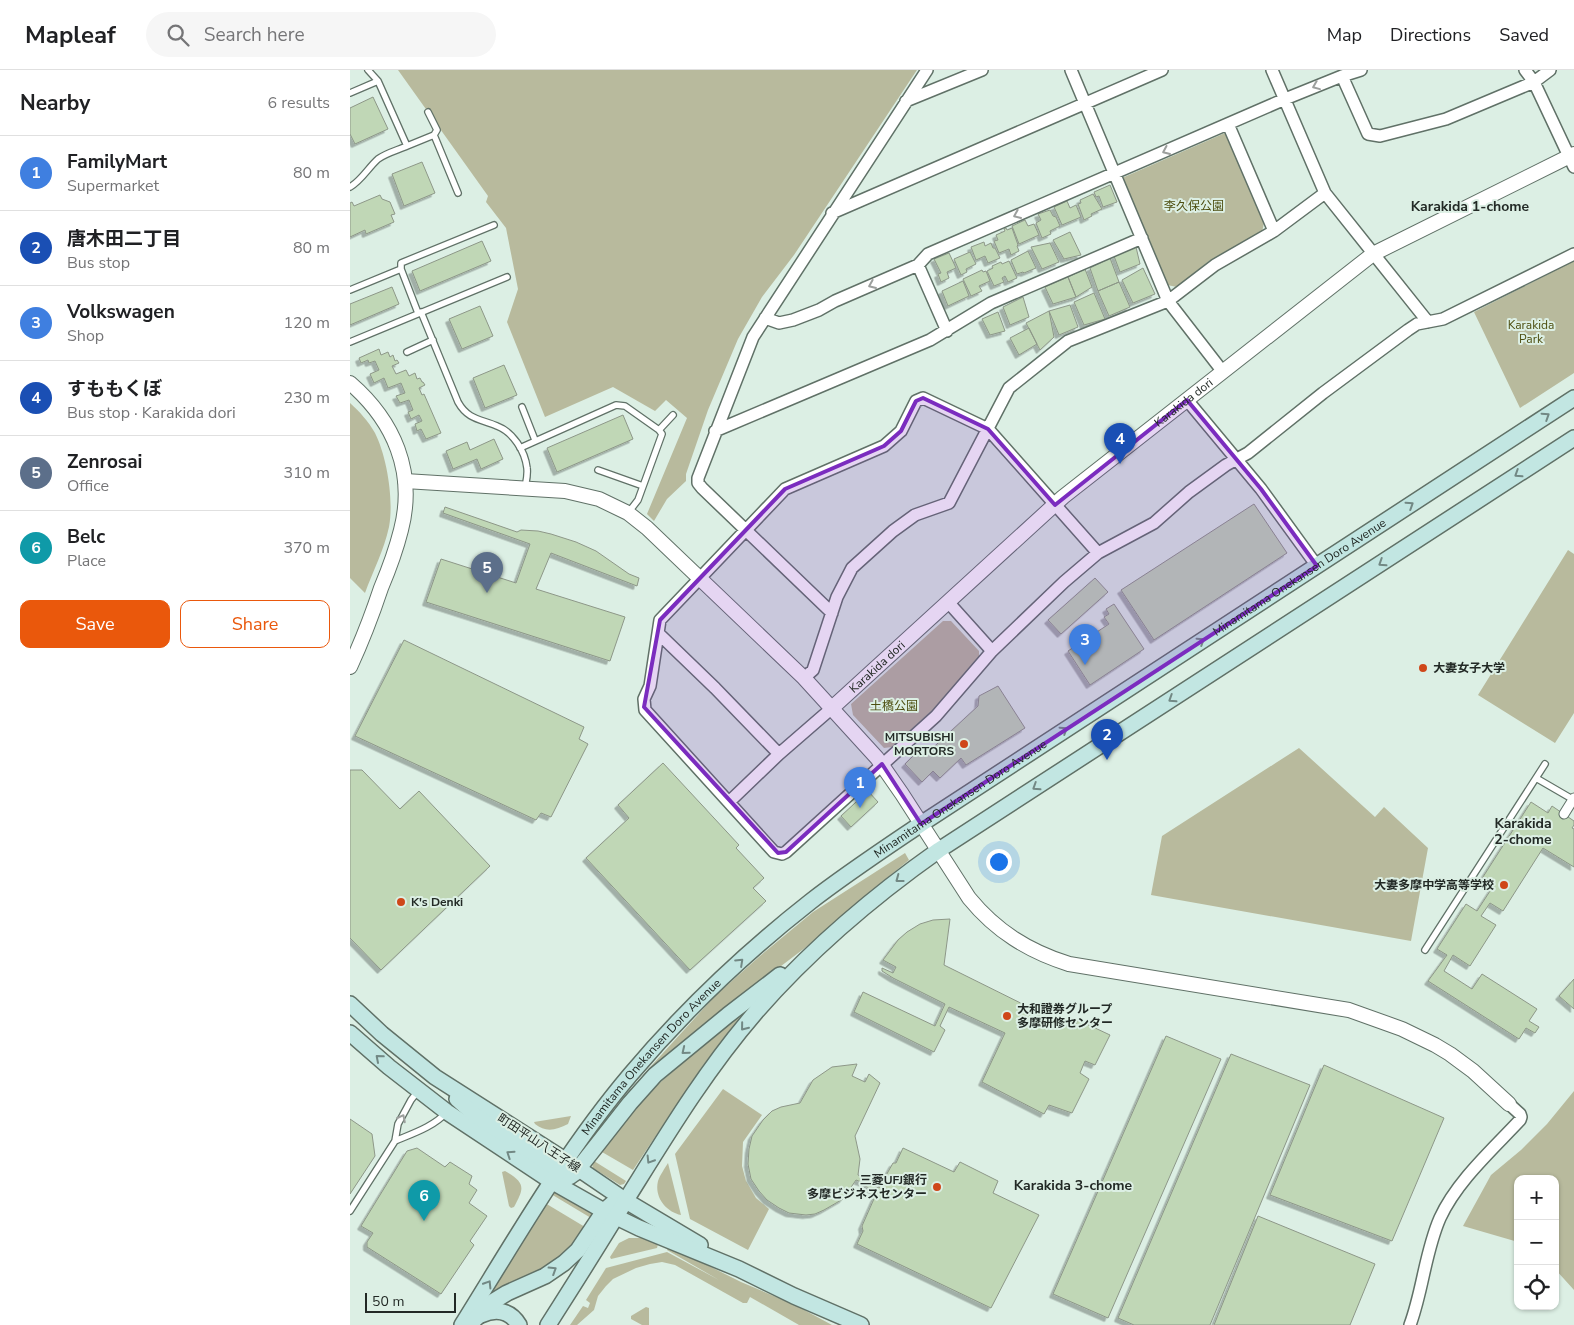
<!DOCTYPE html>
<meta charset="utf-8">
<style>
body{margin:0;font-family:"Nunito Sans","Noto Sans JP",sans-serif;background:#f6f6f6;color:#202124}
.controls{position:absolute;right:15px;bottom:15px;display:grid;overflow:hidden;border-radius:10px;box-shadow:0 1px 4px #0004}
.controls button{width:45px;height:45px;display:grid;place-items:center;padding:0;border:0;border-bottom:1px solid #e0e0e0;background:#fff;color:#202124;font:25px sans-serif}
.scale{position:absolute;left:15px;bottom:12px;width:91px;box-sizing:border-box;padding-left:5px;border:2px solid #222925;border-top:0;font-size:14px;line-height:18px;white-space:nowrap;color:#222925;-webkit-text-stroke:4px #dcefe4;paint-order:stroke}
.you{position:absolute;left:648px;top:791px;width:18px;height:18px;margin:-12px;border:4px solid #fff;border-radius:50%;background:#1a73e8;box-shadow:0 0 0 8px #1a73e833}
.badge{display:grid;place-items:center;width:32px;height:32px;border-radius:50%;background:#ea580c;color:#fff;font-size:16px;font-weight:700}
.pin{position:absolute;translate:-50% -41px;filter:drop-shadow(0 1px 2px #0008)}
.pin::after{content:'';position:absolute;top:26px;width:18px;height:15px;background:inherit;clip-path:polygon(0 0,100% 0,50% 100%)}
.list{margin:0;padding:0;list-style:none}
h2{display:flex;justify-content:space-between;align-items:center;height:65px;margin:0;padding:0 20px;font-size:21px}
h2 small{font-size:16px;font-weight:400;color:#757577}
.list li{display:grid;grid-template-columns:32px 1fr auto;gap:15px;align-items:center;box-sizing:border-box;height:75px;padding:0 20px;border-top:1px solid #e0e0e0}
.list b{display:block;font-size:19px;white-space:nowrap}
.list p{margin:0;font-size:16px;white-space:nowrap;color:#757577}
.list em{font-size:16px;font-style:normal;color:#757577}
.actions{display:flex;gap:10px;padding:15px 20px}
.actions a{flex:1;padding:11px 0;border:1px solid #ea580c;border-radius:10px;text-align:center;font-size:18px;color:#ea580c}
.actions .main{background:#ea580c;color:#fff}
.icon{flex:none;width:28px;height:28px;fill:none;stroke:currentColor;stroke-width:2;stroke-linecap:round;stroke-linejoin:round}
.map{position:relative;flex:none;width:1224px;height:1255px;overflow:hidden}
header{display:flex;align-items:center;gap:30px;box-sizing:border-box;height:70px;padding:0 25px;background:#fff;border-bottom:1px solid #e0e0e0}
header strong{font-size:24px}
nav{display:flex;gap:28px;margin-inline-start:auto;font-size:18px}
.search{width:350px;height:45px;background:#f6f6f6;display:flex;align-items:center;gap:12px;box-sizing:border-box;padding:0 18px;border-radius:28px;color:#757577;font-size:19px}
main{display:flex}
aside{flex:1;background:#fff}
.map>svg:first-child{display:block}
.green{fill:#b8ba9d}
.building{fill:#c0d7b6;stroke:#8d9788;filter:url(#shadow)}
.lines{fill:none;stroke-linecap:round;stroke-linejoin:round}
.service-casing{stroke:#607167;stroke-width:8}
.pedestrian-casing{stroke:#607167;stroke-width:11}
.minor-casing{stroke:#607167;stroke-width:14}
.tertiary-casing{stroke:#607167;stroke-width:16}
.secondary-casing{stroke:#607167;stroke-width:18}
.service{stroke:#fff;stroke-width:5.5}
.pedestrian{stroke:#fff;stroke-width:9}
.minor{stroke:#fff;stroke-width:11}
.tertiary{stroke:#fff;stroke-width:14}
.secondary{stroke:#c2e6e2;stroke-width:15}
.oneway{stroke:#9c9f9d}
.oneway2{stroke:#728884}
.marked{fill:#7b2cbf;fill-opacity:0.2;stroke:#7b2cbf;stroke-width:4;stroke-linejoin:round}
.poi-dot{fill:#cf4719;stroke:#dcefe4;stroke-width:2}
.labels{text-anchor:middle;dominant-baseline:central;stroke-width:4;stroke-linejoin:round;paint-order:stroke}
.park-label{font-size:12px;fill:#4d4e10;stroke:#dcefe4}
.street-label{font-size:12px;fill:#222925;stroke:#dcefe4}
.poi-label{font-size:12px;font-weight:bold;fill:#222925;stroke:#dcefe4;text-anchor:start}
.neighbourhood-label{font-size:14px;font-weight:bold;fill:#222925;stroke:#dcefe4}
</style>
<header>
<strong>Mapleaf</strong>
<div class="search"><svg class="icon" aria-label="search" viewBox="0 0 24 24"><circle cx="10" cy="10" r="6"/><path d="M15 15l6 6"/></svg>Search here</div>
<nav><a>Map</a><a>Directions</a><a>Saved</a></nav>
</header>
<main>
<aside>
<h2>Nearby<small>6 results</small></h2>
<ul class="list">
<li><span class="badge" style="background:#3f7fe0">1</span><div><b>FamilyMart</b><p>Supermarket</p></div><em>80 m</em></li>
<li><span class="badge" style="background:#1a4fb4">2</span><div><b>唐木田二丁目</b><p>Bus stop</p></div><em>80 m</em></li>
<li><span class="badge" style="background:#3f7fe0">3</span><div><b>Volkswagen</b><p>Shop</p></div><em>120 m</em></li>
<li><span class="badge" style="background:#1a4fb4">4</span><div><b>すももくぼ</b><p>Bus stop · Karakida dori</p></div><em>230 m</em></li>
<li><span class="badge" style="background:#5c6f8a">5</span><div><b>Zenrosai</b><p>Office</p></div><em>310 m</em></li>
<li><span class="badge" style="background:#0f9aa8">6</span><div><b>Belc</b><p>Place</p></div><em>370 m</em></li>
</ul>
<div class="actions"><a class="main">Save</a><a>Share</a></div>
</aside>
<div class="map">
<svg width="1224" height="1255" viewBox="0 0 1224 1255">
<defs>
<filter id="shadow"><feDropShadow dx="-3.5" dy="3.5" stdDeviation="0" flood-color="#0004"/></filter>
</defs>
<rect width="100%" height="100%" fill="#dcefe4"/>
<!-- green -->
<path class="green" d="M48 0H567L444 185 412 227 388 269 358 340 336 404V411L317 429 304 451 297 444 337 348 316 330 305 341 263 317 195 347 157 252 168 219 156 158 136 132 138 126Z
M875 63 914 153 912 162 859 191 827 217 817 215 772 108Z
M1224 191V303L1170 338 1124 242Z
M0 333C9 341 19 352 25 363 37 387 44 430 39 457 34 480 23 501 15 523L0 508Z
M1218 480 1224 484V643L1205 673 1128 625Z
M593 551H601L629 581V590L588 635 542 677 534 678 503 645 501 634Z
M949 678 1025 747 1034 737 1078 778 1061 871 801 825 812 766Z
M555 783 559 790 516 825 468 868 381 934 307 996 292 1006 365 926 410 886 463 842Z
M387 946 389 948 351 998 283 1100 252 1082 278 1046 298 1023Z
M373 1019 412 1045 393 1072 392 1096 396 1111 406 1128 419 1139 398 1180 340 1149 325 1084Z
M1224 1021V1220L1205 1199V1109H1168V1172L1113 1156 1141 1105 1171 1080 1197 1054Z
M221 1046 218 1054C206 1060 196 1063 185 1054L184 1052Z
M244 1091 276 1111 274 1114 270 1115 243 1098 242 1094Z
M318 1093 331 1145C316 1142 304 1127 308 1111 310 1105 315 1098 318 1093Z
M155 1101C175 1113 175 1117 164 1137L161 1138 159 1136 152 1102Z
M207 1120 244 1143 241 1148 201 1124 203 1122Z
M195 1133 235 1157 220 1179 200 1195 140 1226H137Z
M279 1168H293L308 1174 307 1178 261 1189 260 1187 269 1173Z
M319 1176 391 1212 445 1235 482 1255H449L400 1227 397 1233H393L325 1195 312 1192 300 1194 286 1198 263 1209 256 1216 248 1226 244 1240 227 1255H220L233 1236 238 1238 240 1233 236 1230 256 1198 317 1182 369 1210 317 1180Z
M296 1237 299 1238V1255H292L281 1249V1246Z"/>
<!-- building -->
<path class="building" d="M23 27 38 59 5 74 0 64V38Z
M72 92 85 123 54 136 42 104Z
M760 115 767 132 753 137 749 126 746 127 744 122Z
M743 124 752 139 741 144 742 146 734 150 728 134 731 133 730 130Z
M30 125 32 129 40 132 45 144 41 145 44 152 16 164 15 160 0 167V133L2 132 4 136Z
M717 131 720 138 726 135 731 147 712 155 704 137Z
M700 140 703 146 706 147 710 156 700 161 701 164 692 168 686 153 691 150 688 144Z
M675 150 678 156 684 154 689 165 669 174 662 156Z
M656 158 657 160 662 158 668 175 667 176 669 181 661 185 659 179 649 183 644 171 648 170 646 165 655 161 654 159Z
M720 162 731 185 714 189 703 170Z
M132 171 141 191 70 221 62 201Z
M634 172 635 176 641 173 643 178H645L650 188 638 193 635 186 626 190 621 177Z
M700 173 709 192 692 199 681 177Z
M786 177 790 194 770 202 764 186Z
M678 181 686 198 674 203 673 202 667 204 661 190Z
M620 182 626 194 616 199 617 202 611 205 604 189Z
M599 183 606 198 597 202 599 208 591 212 588 204 591 203 584 189Z
M760 188 769 212 748 221 740 198Z
M659 191 667 208 658 212 655 206 652 208 654 212 644 216 637 201 643 198 642 196 651 192 652 194Z
M793 198 805 224 783 233 772 210Z
M735 199 742 217 726 227 718 207Z
M632 200 633 202 636 201 640 211 629 216 632 221 621 226 613 209Z
M718 207 726 227 703 234 695 217Z
M613 211 619 226 598 236 592 221Z
M769 212 780 237 759 246 748 221Z
M42 217 49 234 0 255V234Z
M744 223 755 249 734 255 724 232Z
M673 227 679 247 660 255 653 237Z
M720 235 728 257 709 265 699 241Z
M130 236 143 266 112 279 99 249Z
M699 241 704 267 690 280 676 253Z
M648 242 655 261 640 265 632 249Z
M679 258 687 274 669 285 660 268Z
M29 279 31 285 38 282 40 287 43 285 45 291 47 290 49 293 42 296 46 304 56 300 59 306 65 303 67 309 70 308 72 312H73L75 315 69 318 72 325 74 324 91 363 76 369 71 359 67 361 65 354 72 351 69 345 61 349 58 342 63 340 59 330 50 333 46 326 55 323 51 313 38 318 34 308 24 313 20 304 29 300 25 291 19 293 18 290 11 293 9 288Z
M154 295 167 325 135 338 123 308Z
M273 345 283 369 207 402 197 378Z
M144 369 153 389 131 399 127 389 103 399 96 381 117 372 120 380Z
M904 434 937 483 804 570 771 520Z
M95 437 167 462 171 460 188 461 201 464 226 472 246 481 279 504 289 508 287 516 201 483 186 519 275 547 260 591 76 532 91 489 166 513 180 474 93 443Z
M745 508 758 522 711 564 698 550Z
M764 534 794 579 740 615 718 581 759 554 754 547 759 544 756 539Z
M54 570 234 657 229 669 238 674 201 747 191 743 186 750 5 666Z
M648 616 675 658 616 695 611 688 590 708 583 701 572 712 555 694 569 680 574 686 628 636 629 626Z
M313 693 389 775 386 778 414 808 403 818 416 831 340 900 236 788 279 748 268 735Z
M0 700H12L50 739 69 721 140 796 31 900 0 868Z
M518 721 528 732 501 757 491 746Z
M1181 732 1198 743 1202 736 1224 751V755L1222 758 1224 759V797L1193 778 1153 841 1140 833 1131 846 1146 855 1120 896 1103 885 1094 901 1122 919 1132 904 1187 939 1179 951 1189 957 1185 963 1176 958 1169 969 1078 911 1097 885 1087 879 1116 834 1127 841 1142 818 1131 810Z
M600 849 594 895 723 959 728 950 760 965 745 995 735 991 730 1003 739 1009 722 1043 699 1035 694 1044 632 1012 655 963 599 937 590 956 595 960 584 982 504 942 513 922 585 956 595 934 543 908 532 901V898L543 903 546 897 533 890 548 870 557 862 570 854 583 850Z
M1224 909V939L1209 926Z
M816 966 871 989 758 1248 703 1224Z
M881 984 960 1015 860 1255H784L768 1248Z
M507 994 502 1006 515 1012 519 1004 530 1013 505 1066 510 1089 508 1105 523 1112V1116L529 1118 543 1093H546L553 1078 604 1102 610 1092 648 1111 643 1123 689 1145 641 1238 507 1174 513 1161 512 1156 527 1122 515 1116 514 1113 506 1110 493 1129 474 1140 465 1144 456 1145 439 1143 429 1138 417 1130 409 1121 401 1109 398 1094 399 1079 402 1066 413 1050 422 1041 431 1037 450 1033 463 1010 482 997Z
M974 995 1094 1048 1042 1171 920 1125Z
M0 1049 22 1064 25 1086 0 1124Z
M67 1078 95 1097 100 1092 122 1106 119 1114 127 1120 119 1133 137 1146 120 1171 124 1175 91 1224 17 1177V1172L23 1163 11 1156 57 1081Z
M908 1146 1025 1194 1000 1255H864Z"/>
<g class="lines">
<!-- service casing -->
<g class="service-casing">
<path id="service" d="M18 0 28 11 57 76 84 65 108 123
M0 23 28 11
M78 42 87 60 84 65
M0 117C11 111 18 98 28 89 36 83 48 80 57 76
M0 220 51 199
M71 242 108 332C118 350 131 349 147 356 163 362 175 381 177 398 178 405 176 412 175 418
M68 243 51 199V193L144 155
M0 272 157 207
M57 282 83 270
M172 337 185 370
M309 360 323 345
M170 378 266 335 275 336 309 360 312 364 288 430 278 443
M248 400 293 416
M1186 708 1224 730
M1075 880 1195 694
M68 1021 61 1030 48 1054 45 1071C64 1063 83 1057 97 1042
M0 1141 45 1071"/>
</g>
<!-- pedestrian casing -->
<g class="pedestrian-casing">
<path id="pedestrian" d="M1214 744 1224 728"/>
</g>
<!-- minor casing -->
<g class="minor-casing">
<path id="minor" d="M721 0 818 231 873 302
M922 0 975 123 1078 252
M1175 0 1184 12 1224 97
M992 6 1018 64 1030 66 1096 49 1184 12 1200 0
M556 31 632 0
M878 54 924 161
M482 143 812 0
M568 195 597 261
M415 248 429 253 443 250 469 240 485 231 568 195 578 184 935 29 992 6 1011 0
M837 330 911 419 967 496
M365 361 580 270 641 233 792 168
M748 483 638 359 573 328 566 331 551 361 534 376 435 419 310 550 300 616 294 629 295 640 424 782 432 784 436 782 586 646 642 581 714 512 748 483 804 453 839 422 876 395 898 383 973 323 1058 260 1067 254 1093 249 1224 184
M598 532 642 581
M482 543 352 418 348 413V408L403 267 577 0
M308 563 365 618 429 684
M454 608 463 600 487 527 502 498 543 461 565 445 599 433 659 318 718 271 818 231 865 195 924 161 975 123
M379 732 429 684 482 638
M1060 1255C1073 1220 1075 1182 1090 1148 1107 1111 1142 1080 1170 1050L1171 1047 1170 1044 1159 1034"/>
</g>
<!-- tertiary casing -->
<g class="tertiary-casing">
<g id="tertiary">
<path d="M0 313C44 351 66 402 51 460 46 480 39 499 31 518 22 545 12 571 0 597"/>
<path d="M55 411 215 421 249 429 278 443 297 458 454 608 527 688 552 724 619 828C646 861 678 881 719 894L999 940 1052 959 1085 975 1100 984 1123 1001 1159 1034"/>
<path id="s1" d="M482 638 713 427 1023 184 1224 84"/>
</g>
</g>
<!-- secondary casing -->
<g class="secondary-casing">
<g id="secondary">
<path d="M0 934 32 964 85 1007 229 1099 276 1131 350 1175"/>
<path d="M0 963 39 997 97 1042 201 1111 254 1141 289 1158 389 1199 444 1226 511 1255"/>
<path d="M107 1029 126 1046 215 1104"/>
<path d="M201 1111C210 1111 218 1109 225 1103L280 1033 305 1005 378 945 430 905"/>
<path d="M131 1245C146 1238 160 1240 169 1255"/>
<path id="s2" d="M112 1255C165 1170 215 1082 280 1005 334 941 395 883 460 832 496 804 534 779 571 754L1224 328"/>
<path d="M119 1255 144 1231 157 1223 195 1206 214 1193 228 1180 254 1141 262 1134"/>
<path d="M198 1255C224 1214 251 1172 276 1130 316 1066 355 1001 405 943 459 881 521 828 589 780L1224 368"/>
</g>
</g>
<!-- service -->
<use href="#service" class="service"/>
<!-- pedestrian -->
<use href="#pedestrian" class="pedestrian"/>
<!-- minor -->
<use href="#minor" class="minor"/>
<!-- tertiary -->
<use href="#tertiary" class="tertiary"/>
<!-- secondary -->
<use href="#secondary" class="secondary"/>
</g>
<!-- one-way arrows -->
<defs><path id="oneway-chevron" d="M-2-3.5L2.5 0L-2 3.5" fill="none" stroke-width="1.6" stroke-linecap="round" stroke-linejoin="round" transform="scale(1.25)"/></defs>
<g class="oneway">
<use href="#oneway-chevron" transform="translate(966 16) rotate(158)"/>
<use href="#oneway-chevron" transform="translate(816 81) rotate(156)"/>
<use href="#oneway-chevron" transform="translate(667 145) rotate(157)"/>
<use href="#oneway-chevron" transform="translate(522 215) rotate(157)"/>
<use href="#oneway-chevron" transform="translate(52 1048) rotate(-63)"/>
</g>
<g class="oneway2">
<use href="#oneway-chevron" transform="translate(1196 346) rotate(-33)"/>
<use href="#oneway-chevron" transform="translate(1168 404) rotate(147)"/>
<use href="#oneway-chevron" transform="translate(1060 435) rotate(-33)"/>
<use href="#oneway-chevron" transform="translate(1032 493) rotate(147)"/>
<use href="#oneway-chevron" transform="translate(851 571) rotate(-33)"/>
<use href="#oneway-chevron" transform="translate(822 629) rotate(147)"/>
<use href="#oneway-chevron" transform="translate(714 660) rotate(-33)"/>
<use href="#oneway-chevron" transform="translate(686 717) rotate(147)"/>
<use href="#oneway-chevron" transform="translate(549 809) rotate(143)"/>
<use href="#oneway-chevron" transform="translate(390 892) rotate(-43)"/>
<use href="#oneway-chevron" transform="translate(394 957) rotate(129)"/>
<use href="#oneway-chevron" transform="translate(335 981) rotate(141)"/>
<use href="#oneway-chevron" transform="translate(29 988) rotate(-139)"/>
<use href="#oneway-chevron" transform="translate(160 1084) rotate(-146)"/>
<use href="#oneway-chevron" transform="translate(300 1090) rotate(122)"/>
<use href="#oneway-chevron" transform="translate(203 1200) rotate(-32)"/>
<use href="#oneway-chevron" transform="translate(138 1214) rotate(-58)"/>
</g>
<!-- marked area -->
<path class="marked" d="M573 328 638 359 705 435 837 330 911 419 967 496 571 754 532 694 436 782 428 783 294 637 310 550 435 419 534 376 551 361 566 331Z"/>
<!-- markers -->
<g class="poi-dot">
<circle cx="1073" cy="598" r="5"/>
<circle cx="614" cy="674" r="5"/>
<circle cx="1154" cy="815" r="5"/>
<circle cx="51" cy="832" r="5"/>
<circle cx="657" cy="946" r="5"/>
<circle cx="587" cy="1117" r="5"/>
</g>
<g class="labels">
<!-- park labels -->
<g class="park-label">
<text x="844" y="136">李久保公園</text>
<text x="1181" y="255">Karakida<tspan x="1181" dy="14">Park</tspan></text>
<text x="544" y="636">土橋公園</text>
</g>
<!-- street labels -->
<g class="street-label">
<text stroke="none"><textPath href="#s1" startOffset="466">Karakida dori</textPath></text>
<text stroke="none"><textPath href="#s2" startOffset="1139">Minamitama Onekansen Doro Avenue</textPath></text>
<text stroke="none"><textPath href="#s1" startOffset="61">Karakida dori</textPath></text>
<text stroke="none"><textPath href="#s2" startOffset="734">Minamitama Onekansen Doro Avenue</textPath></text>
<text stroke="none"><textPath href="#s2" startOffset="329">Minamitama Onekansen Doro Avenue</textPath></text>
<text transform="translate(189 1073) rotate(33)">町田平山八王子線</text>
</g>
<!-- poi labels -->
<g class="poi-label">
<text x="1083" y="598">大妻女子大学</text>
<text x="604" y="667" text-anchor="end">MITSUBISHI<tspan x="604" dy="14">MORTORS</tspan></text>
<text x="1144" y="815" text-anchor="end">大妻多摩中学高等学校</text>
<text x="61" y="832">K's Denki</text>
<text x="667" y="939">大和證券グループ<tspan x="667" dy="14">多摩研修センター</tspan></text>
<text x="577" y="1110" text-anchor="end">三菱UFJ銀行<tspan x="577" dy="14">多摩ビジネスセンター</tspan></text>
</g>
<!-- neighbourhood labels -->
<g class="neighbourhood-label">
<text x="1120" y="136">Karakida 1-chome</text>
<text x="1173" y="753">Karakida<tspan x="1173" dy="16">2-chome</tspan></text>
<text x="723" y="1115">Karakida 3-chome</text>
</g>
</g>
</svg>
<div class="controls">
<button>+</button>
<button>−</button>
<button><svg class="icon" aria-label="locate" viewBox="0 0 24 24"><circle cx="12" cy="12" r="6"/><path d="M12 2v4M12 18v4M2 12h4M18 12h4"/></svg></button>
</div>
<div class="scale">50 m</div>
<div class="you"></div>
<div class="pin badge" style="left:510px;top:738px;background:#3f7fe0">1</div>
<div class="pin badge" style="left:757px;top:690px;background:#1a4fb4">2</div>
<div class="pin badge" style="left:735px;top:595px;background:#3f7fe0">3</div>
<div class="pin badge" style="left:770px;top:394px;background:#1a4fb4">4</div>
<div class="pin badge" style="left:137px;top:523px;background:#5c6f8a">5</div>
<div class="pin badge" style="left:74px;top:1151px;background:#0f9aa8">6</div>
</div>
</main>
